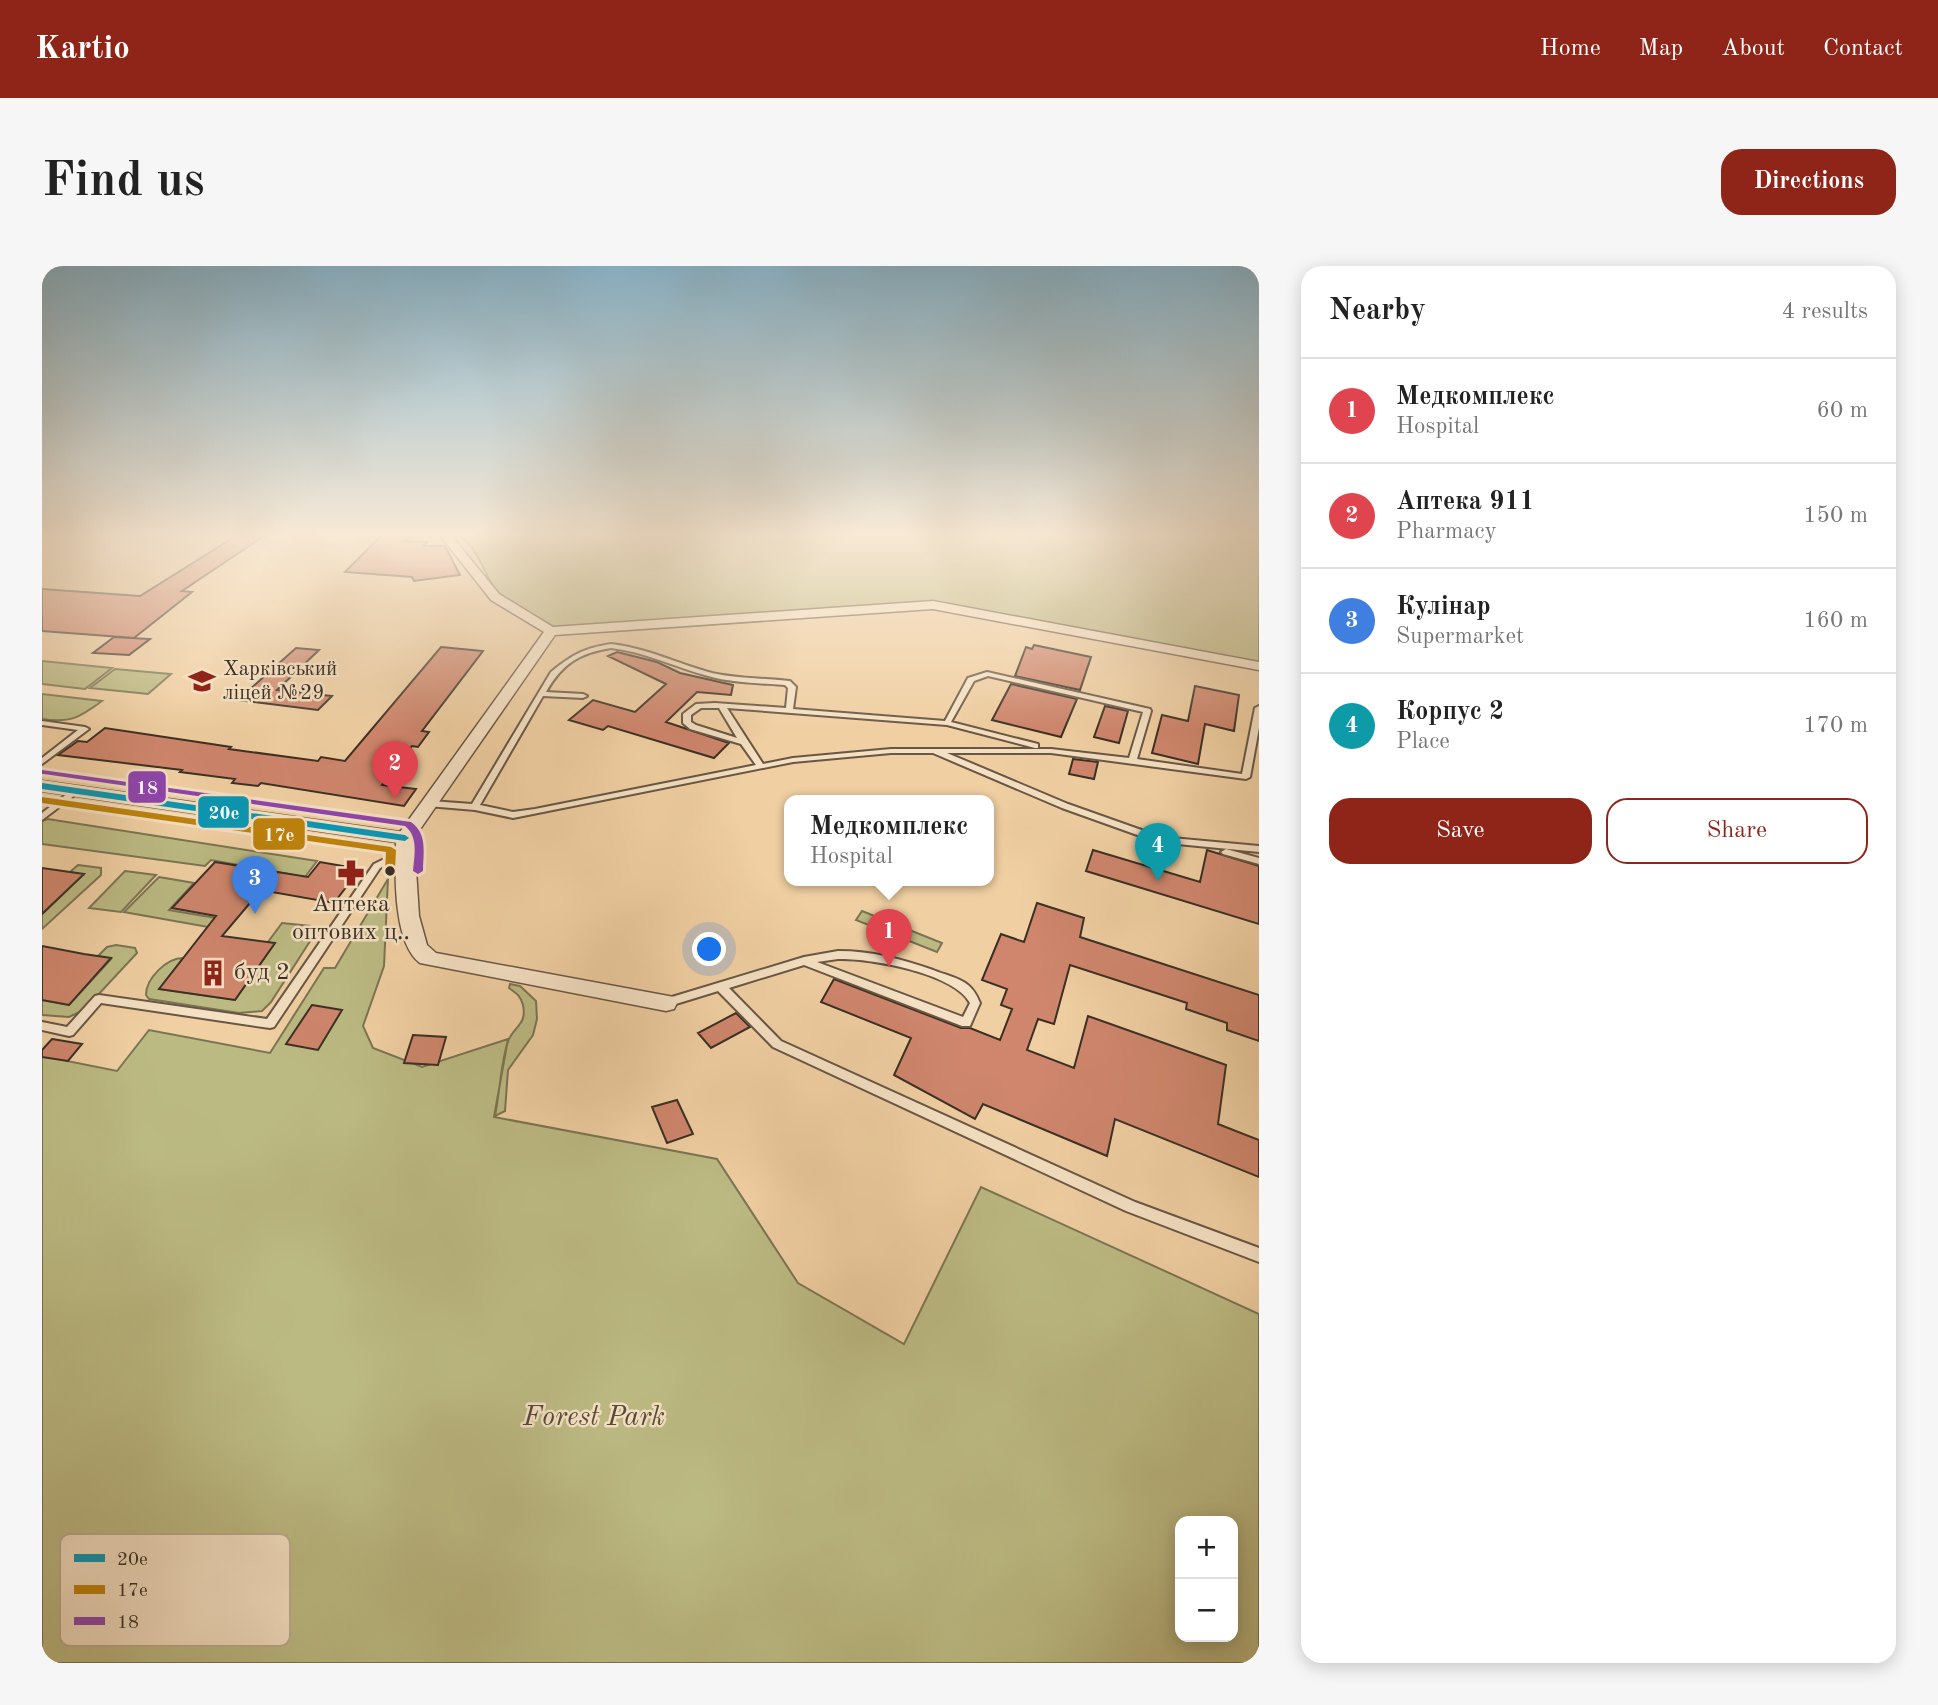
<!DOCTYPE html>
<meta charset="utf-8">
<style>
body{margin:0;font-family:"Old Standard TT",serif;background:#f6f6f6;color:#222}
.controls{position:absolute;right:21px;bottom:21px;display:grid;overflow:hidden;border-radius:14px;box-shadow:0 4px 18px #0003}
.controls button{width:63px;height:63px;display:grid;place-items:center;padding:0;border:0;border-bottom:2px solid #e0e0e0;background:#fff;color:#222;font:35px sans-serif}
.you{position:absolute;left:668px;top:684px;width:24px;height:24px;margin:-18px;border:5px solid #fff;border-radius:50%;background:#1a73e8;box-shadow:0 0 0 10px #1a73e833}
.badge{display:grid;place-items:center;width:46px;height:46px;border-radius:50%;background:#8f2418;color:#fff;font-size:23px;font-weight:700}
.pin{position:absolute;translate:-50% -58px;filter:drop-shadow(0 2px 4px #0008)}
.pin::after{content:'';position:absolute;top:37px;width:24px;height:21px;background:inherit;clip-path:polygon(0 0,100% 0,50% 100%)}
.popup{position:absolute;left:742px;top:529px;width:210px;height:91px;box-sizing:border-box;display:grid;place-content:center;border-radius:14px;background:#fff;filter:drop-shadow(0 2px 5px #0005);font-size:23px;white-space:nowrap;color:#767676}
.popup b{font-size:26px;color:#222}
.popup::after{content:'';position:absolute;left:50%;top:100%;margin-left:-14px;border:14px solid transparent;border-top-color:#fff}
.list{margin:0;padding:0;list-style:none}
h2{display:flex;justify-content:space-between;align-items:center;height:91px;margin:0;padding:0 28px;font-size:30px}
h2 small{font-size:23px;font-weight:400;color:#767676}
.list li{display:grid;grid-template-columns:46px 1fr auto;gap:21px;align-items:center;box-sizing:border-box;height:105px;padding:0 28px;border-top:2px solid #e0e0e0}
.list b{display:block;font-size:26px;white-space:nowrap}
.list p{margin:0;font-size:23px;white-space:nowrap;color:#767676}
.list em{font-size:23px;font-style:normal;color:#767676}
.actions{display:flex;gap:14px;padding:21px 28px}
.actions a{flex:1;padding:16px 0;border:2px solid #8f2418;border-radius:21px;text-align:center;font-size:24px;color:#8f2418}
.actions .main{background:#8f2418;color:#fff}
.map{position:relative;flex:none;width:1217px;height:1397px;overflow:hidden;border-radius:21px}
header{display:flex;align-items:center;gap:42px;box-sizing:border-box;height:98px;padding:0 35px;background:#8f2418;color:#fff}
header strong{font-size:33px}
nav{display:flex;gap:38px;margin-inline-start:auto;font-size:24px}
.intro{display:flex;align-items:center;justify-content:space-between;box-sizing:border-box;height:168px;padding:0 42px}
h1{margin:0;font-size:49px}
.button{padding:18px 32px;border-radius:21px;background:#8f2418;color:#fff;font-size:24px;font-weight:700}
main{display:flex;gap:42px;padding:0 42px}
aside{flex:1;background:#fff;border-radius:21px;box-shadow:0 4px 18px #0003}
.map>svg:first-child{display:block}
.green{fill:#bcba83;stroke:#7b7454;stroke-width:2;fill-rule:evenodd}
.building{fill:#cf866d;stroke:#3a2f24;stroke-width:2}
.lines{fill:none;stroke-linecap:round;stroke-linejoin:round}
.service-casing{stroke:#685744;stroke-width:4}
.minor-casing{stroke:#685744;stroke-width:3}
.service{fill:#f5e0c3;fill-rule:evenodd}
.minor{fill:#f5e0c3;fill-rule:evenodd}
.bus-1-casing{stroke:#f5e0c3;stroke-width:6}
.bus-2-casing{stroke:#f5e0c3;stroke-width:6}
.bus-3-casing{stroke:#f5e0c3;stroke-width:6}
.bus-1{fill:#0997b4;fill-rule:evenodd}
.bus-2{fill:#be820b;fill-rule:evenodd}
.bus-3{fill:#8e44ad;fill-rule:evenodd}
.bus-dot{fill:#3a2f24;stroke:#f5e0c3;stroke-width:2.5}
.labels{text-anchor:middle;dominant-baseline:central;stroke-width:5;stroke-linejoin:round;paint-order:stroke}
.far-poi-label{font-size:21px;fill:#3a2f24;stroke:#f5e0c3;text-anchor:start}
.poi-label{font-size:24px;fill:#3a2f24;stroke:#f5e0c3}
.near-park-label{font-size:28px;font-style:italic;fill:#544b37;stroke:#f5e0c3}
.key{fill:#f5e0c3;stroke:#bdab93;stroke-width:2}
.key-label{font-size:19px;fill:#3a2f24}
.line-badge{stroke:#f5e0c3;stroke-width:2.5}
.badge-label{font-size:19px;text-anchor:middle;font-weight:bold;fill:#fff}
</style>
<header>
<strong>Kartio</strong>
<nav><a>Home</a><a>Map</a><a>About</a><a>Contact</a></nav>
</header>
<div class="intro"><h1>Find us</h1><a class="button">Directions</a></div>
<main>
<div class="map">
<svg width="1217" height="1397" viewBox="0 0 1217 1397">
<rect width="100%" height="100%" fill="#f0cfa2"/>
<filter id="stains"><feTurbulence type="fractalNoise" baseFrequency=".00286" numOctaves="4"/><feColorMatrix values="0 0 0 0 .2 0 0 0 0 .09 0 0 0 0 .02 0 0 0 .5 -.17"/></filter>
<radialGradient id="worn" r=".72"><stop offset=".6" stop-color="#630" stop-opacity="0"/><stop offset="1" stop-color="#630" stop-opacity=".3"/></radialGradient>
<!-- green -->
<path class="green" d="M415 268H1217V400L913 340 512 362C496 353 472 345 459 331 441 311 440 284 415 268Z
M0 395 70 402 43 423 0 418Z
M73 403 129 408 106 428 48 422Z
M0 428 60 435C37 452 29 457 0 453Z
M6 553 12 554 275 595 263 611 169 594 163 600 0 578V555Z
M36 599 59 602V609L0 663V648L41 609 28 606Z
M83 605 114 609 79 646 47 642Z
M117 611 152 617 127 644 174 652 166 661 82 646Z
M346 613 342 700 321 760 331 782 380 801 466 773 452 851 675 893 756 1017 862 1078 939 921 1217 1048V1397H0V790L75 805 107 764 228 787 282 702H293ZM1138 1255H1191V1371H1138Z
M820 645 900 677 895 686 814 654Z
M240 657 268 660 272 669 229 736 220 745 197 747 107 733 104 729C104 712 125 692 141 692L118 723 193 734 232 678 226 676Z
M74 679 93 682 95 687 42 744 27 751 0 749V734L27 739 69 693 56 690 65 681Z
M468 718 478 720 494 735 495 753 491 769 466 804 463 845 453 850C457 832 460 787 467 773 473 760 485 758 481 739 479 730 474 727 467 722Z"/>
<!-- building -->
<path class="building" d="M341 268H371L362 275 385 276 382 280H403L418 309 372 315 370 311 303 306Z
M194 270 219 272 140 325 150 326 92 372 0 365V323L98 330Z
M72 371 108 373 87 389 51 387Z
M992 379 1049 391 1038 424 973 410 984 381 990 383Z
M399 381 441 385 380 465 387 466 376 481 370 480 340 519 374 523 362 540 219 517 216 520 190 517 193 513 138 506 140 504 16 489 36 475 45 476 63 462 189 481 187 483 276 495 279 491 303 495Z
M254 382 277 384 235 424 290 430 276 444 196 434Z
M575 386 615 396 638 407 691 419 689 429 655 426 624 456 687 477 672 492 566 460 561 464 527 454 551 434 593 446 624 418 566 390Z
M969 418 1035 433 1019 471 950 454Z
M1153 420 1197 429 1192 465 1163 458 1156 498 1110 487 1120 449 1146 455Z
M1063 440 1086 445 1077 477 1052 471Z
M1031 493 1056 496 1052 513 1027 508Z
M1051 584 1158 616 1165 584 1217 600V658L1044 605Z
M173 596 266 611 278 596 318 603 292 637 219 624 180 670 233 677 193 734 117 723 174 650 130 642Z
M0 602 42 608 0 648Z
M995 637 1042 652 1038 671 1217 729V775L1185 764V757L1144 743 1145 737 1028 699 1012 758 996 753 985 784 1032 802 1046 750 1184 799 1176 858 1217 874V911L1073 853 1065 890 941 838 933 853 852 809 869 772 779 736 792 713 919 762H928L958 774 970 743 959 739 965 723 940 714 959 668 982 676Z
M0 680 42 688 69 692 27 739 0 734Z
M270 739 300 744 276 784 244 778Z
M694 747 708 761 669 782 656 767Z
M371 769 404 771 396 799 362 797Z
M10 773 40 778 26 795 0 791V784Z
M635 834 651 868 625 877 610 841Z"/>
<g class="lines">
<!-- service casing -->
<g class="service-casing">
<path id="service" d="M569 378C605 382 636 398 670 407 696 413 722 412 748 415L754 421 751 443 903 455 926 412 945 406 1108 443 1109 445 1095 493 1200 508 1213 442 1217 440V462L1208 511 1204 513 1009 487H905L1026 538 1119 571 1217 580V586L1115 576 1020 542 891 487H849L751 496 471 552 433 544 386 540 385 538 389 535 430 538 509 406C530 389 542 382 569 378ZM569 382C603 386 633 401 666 410 690 417 717 417 743 419L746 422 744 442 673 437 654 438 641 448V457L648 463 699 478 714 499 493 543 471 546 438 539 501 430 541 432 545 430 541 428 504 426C520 398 537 387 569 382ZM946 410 1101 446 1087 492 1009 483H849L751 492 721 498 685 442 905 459 993 482H996V478L909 456 932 415ZM659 442H677L695 472 654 459 649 456V449Z
M0 455 43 461 47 463 0 498V492L36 464 0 459Z
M34 521 37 522V526L0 554V547Z
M363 583 368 586 366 588 338 602 232 761 228 762 59 737 31 769 27 770 0 764V756L25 761 53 730 57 729 225 753 332 598Z
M1184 583 1217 592V598L1181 588 1179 586Z
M796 685C830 685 860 693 891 704 903 709 916 711 926 719 932 724 935 730 938 737L928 760H920L762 699 687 722 739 775 1093 936 1217 982V996L1084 945 731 781 676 725 624 741 620 740 619 737 620 734 762 691ZM796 693C828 692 912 707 928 737L921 751 775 696Z"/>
</g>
<!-- minor casing -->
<g class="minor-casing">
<path id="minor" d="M397 268H408L457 328 511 361 891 335 1217 396V404L891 343 513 369 372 572 377 650 385 679 394 687 632 731 635 737 632 743 624 745 378 697C351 677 353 607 354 576L0 525V515L358 566 502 366 449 334Z"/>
</g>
<!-- service -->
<use href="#service" class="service"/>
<!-- minor -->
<use href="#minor" class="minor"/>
<!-- bus-1 casing -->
<g class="bus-1-casing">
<path id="bus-1" d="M0 517 363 569 367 572 363 575 0 523Z"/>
</g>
<!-- bus-2 casing -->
<g class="bus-2-casing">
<path id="bus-2" d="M0 531 349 581 354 584 353 605 348 608 343 605 344 586 0 537Z"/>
</g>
<!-- bus-3 casing -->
<g class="bus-3-casing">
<path id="bus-3" d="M0 504 369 556C386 568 381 587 381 605L376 608 371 605C372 590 377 571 363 560L2 508H0Z"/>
</g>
<!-- bus-1 -->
<use href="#bus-1" class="bus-1"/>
<!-- bus-2 -->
<use href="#bus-2" class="bus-2"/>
<!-- bus-3 -->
<use href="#bus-3" class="bus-3"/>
</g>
<!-- sky -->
<linearGradient id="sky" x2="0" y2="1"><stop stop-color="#89b5cc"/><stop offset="0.58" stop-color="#f8e9d5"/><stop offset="1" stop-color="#f8e9d5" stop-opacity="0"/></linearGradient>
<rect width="1217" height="464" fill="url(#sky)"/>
<!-- icons -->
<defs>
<g id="school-bare" transform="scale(2.1)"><path d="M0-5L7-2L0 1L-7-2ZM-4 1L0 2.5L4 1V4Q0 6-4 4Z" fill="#8f2418" stroke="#f5e0c3" stroke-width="2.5" paint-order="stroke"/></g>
<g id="pharmacy-bare" transform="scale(2.1)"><path d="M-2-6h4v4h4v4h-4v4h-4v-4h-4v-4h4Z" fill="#8f2418" stroke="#f5e0c3" stroke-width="2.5" paint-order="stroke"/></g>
<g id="building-bare" transform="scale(2.1)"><path d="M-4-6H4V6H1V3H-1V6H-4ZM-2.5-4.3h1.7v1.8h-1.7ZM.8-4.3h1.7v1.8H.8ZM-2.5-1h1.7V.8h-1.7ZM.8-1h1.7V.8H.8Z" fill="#8f2418" stroke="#f5e0c3" stroke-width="2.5" paint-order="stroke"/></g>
</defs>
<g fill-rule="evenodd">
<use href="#school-bare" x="160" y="415"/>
<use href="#pharmacy-bare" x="309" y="607"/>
<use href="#building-bare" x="171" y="707"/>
</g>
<!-- markers -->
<circle class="bus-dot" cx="348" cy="605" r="6"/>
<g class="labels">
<!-- far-poi labels -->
<g class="far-poi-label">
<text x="181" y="403">Харківський<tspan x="181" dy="24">ліцей №29</tspan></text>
</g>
<!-- poi labels -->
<g class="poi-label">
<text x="309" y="639">Аптека<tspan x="309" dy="28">оптових ц‥</tspan></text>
<text x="192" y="707" text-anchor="start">буд 2</text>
</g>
<!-- near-park labels -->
<g class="near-park-label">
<text x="552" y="1152">Forest Park</text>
</g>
</g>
<!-- legend -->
<rect x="18" y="1268" width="230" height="112" rx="10" class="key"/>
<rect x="32" y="1288" width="31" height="8" fill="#0997b4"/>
<rect x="32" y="1319" width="31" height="9" fill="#be820b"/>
<rect x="32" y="1351" width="31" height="8" fill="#8e44ad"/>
<g class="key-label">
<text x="75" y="1299">20е</text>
<text x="75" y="1330">17е</text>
<text x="75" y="1362">18</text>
</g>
<g class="line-badge">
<rect x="85" y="504" width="40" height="34" rx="7" fill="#8e44ad"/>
<rect x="155" y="529" width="53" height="34" rx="7" fill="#0997b4"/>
<rect x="210" y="551" width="54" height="34" rx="7" fill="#be820b"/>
</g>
<g class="badge-label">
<text x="105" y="528">18</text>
<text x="182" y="553">20е</text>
<text x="237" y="575">17е</text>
</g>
<rect width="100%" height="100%" filter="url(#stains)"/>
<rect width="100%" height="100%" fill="url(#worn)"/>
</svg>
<div class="controls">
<button>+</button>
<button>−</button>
</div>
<div class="you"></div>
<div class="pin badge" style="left:847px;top:701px;background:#e0444e">1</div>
<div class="popup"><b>Медкомплекс</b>Hospital</div>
<div class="pin badge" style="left:353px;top:533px;background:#e0444e">2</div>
<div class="pin badge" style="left:213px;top:648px;background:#3f7fe0">3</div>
<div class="pin badge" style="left:1116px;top:615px;background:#0f9aa8">4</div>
</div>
<aside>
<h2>Nearby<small>4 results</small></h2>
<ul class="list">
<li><span class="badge" style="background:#e0444e">1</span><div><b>Медкомплекс</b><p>Hospital</p></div><em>60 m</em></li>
<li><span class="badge" style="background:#e0444e">2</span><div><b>Аптека 911</b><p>Pharmacy</p></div><em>150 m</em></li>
<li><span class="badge" style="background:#3f7fe0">3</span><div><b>Кулінар</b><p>Supermarket</p></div><em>160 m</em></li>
<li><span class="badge" style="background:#0f9aa8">4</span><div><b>Корпус 2</b><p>Place</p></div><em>170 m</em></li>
</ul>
<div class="actions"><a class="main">Save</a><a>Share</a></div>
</aside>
</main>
